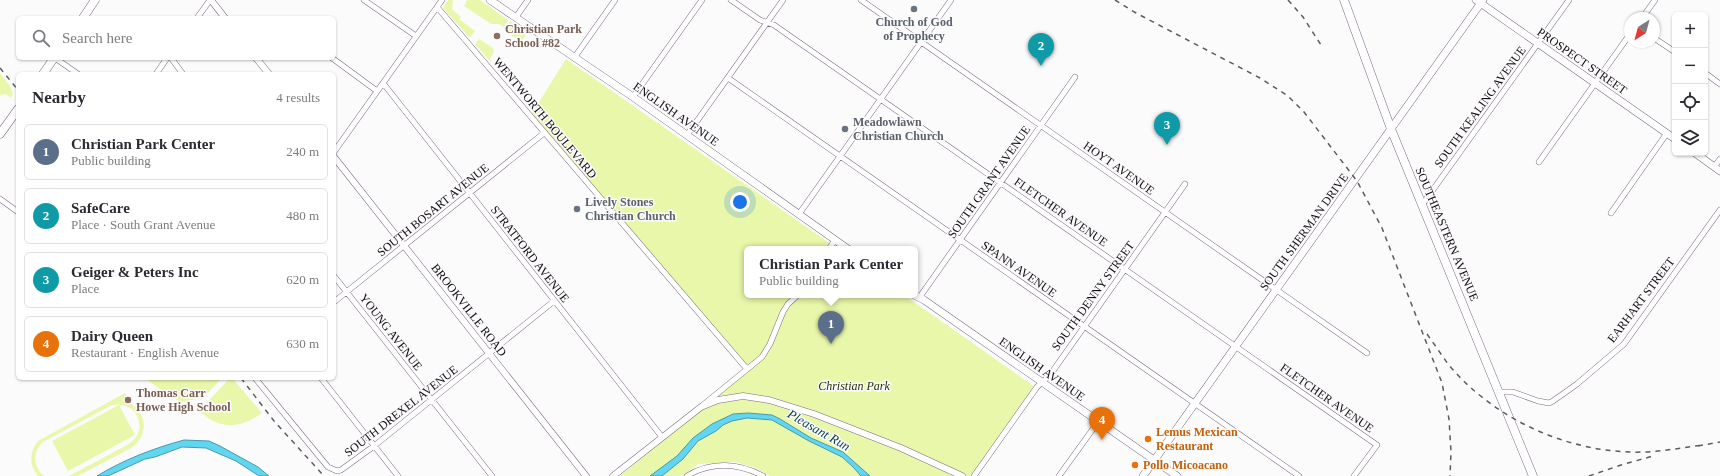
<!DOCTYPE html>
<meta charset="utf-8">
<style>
body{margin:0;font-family:"Times New Roman",serif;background:#f2f2f3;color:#2b2b33}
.controls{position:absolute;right:12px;top:12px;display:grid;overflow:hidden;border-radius:6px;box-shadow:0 1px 3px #0004}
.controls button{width:36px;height:36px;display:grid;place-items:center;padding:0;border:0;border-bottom:1px solid #e1e1e2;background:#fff;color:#2b2b33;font:20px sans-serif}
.compass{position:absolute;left:1624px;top:12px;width:36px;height:36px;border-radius:50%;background:#fff;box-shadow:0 1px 3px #0004;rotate:216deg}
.you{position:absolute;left:740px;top:202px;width:14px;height:14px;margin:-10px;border:3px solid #fff;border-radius:50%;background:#1a73e8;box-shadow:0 0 0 6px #1a73e833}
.badge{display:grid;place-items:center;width:26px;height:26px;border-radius:50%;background:#643ab2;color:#fff;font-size:13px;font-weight:700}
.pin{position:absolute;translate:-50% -33px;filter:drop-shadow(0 1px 2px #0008)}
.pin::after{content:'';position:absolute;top:21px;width:14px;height:12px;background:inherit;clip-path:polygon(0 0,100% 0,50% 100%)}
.popup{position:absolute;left:744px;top:246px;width:174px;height:52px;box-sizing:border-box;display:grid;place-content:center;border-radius:6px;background:#fff;filter:drop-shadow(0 1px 3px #0005);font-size:13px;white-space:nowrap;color:#7c7c81}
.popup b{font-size:15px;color:#2b2b33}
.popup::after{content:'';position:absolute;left:50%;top:100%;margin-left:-8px;border:8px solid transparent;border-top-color:#fff}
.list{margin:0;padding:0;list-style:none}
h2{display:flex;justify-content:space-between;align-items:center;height:52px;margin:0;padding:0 16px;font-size:17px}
h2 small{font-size:13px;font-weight:400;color:#7c7c81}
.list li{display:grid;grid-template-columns:26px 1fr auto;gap:12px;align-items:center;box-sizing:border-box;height:56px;margin:0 8px 8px;padding:0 8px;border:1px solid #e1e1e2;border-radius:6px}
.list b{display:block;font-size:15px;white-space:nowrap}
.list p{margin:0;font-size:13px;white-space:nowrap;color:#7c7c81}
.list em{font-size:13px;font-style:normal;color:#7c7c81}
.icon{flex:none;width:22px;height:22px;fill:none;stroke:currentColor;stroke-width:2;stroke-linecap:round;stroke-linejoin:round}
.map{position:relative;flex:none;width:1720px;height:476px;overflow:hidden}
.search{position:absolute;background:#fff;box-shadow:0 1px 3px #0004;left:16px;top:16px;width:320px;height:44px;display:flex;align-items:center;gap:10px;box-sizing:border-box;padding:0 14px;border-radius:6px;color:#7c7c81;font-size:15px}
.panel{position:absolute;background:#fff;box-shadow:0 1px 3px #0004;left:16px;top:72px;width:320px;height:308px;border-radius:6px}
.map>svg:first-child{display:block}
.green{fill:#e8f7a9}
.water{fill:#61d6f0;stroke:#4999ae}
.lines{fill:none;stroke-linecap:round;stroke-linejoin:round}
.minor-casing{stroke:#7d6986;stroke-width:6}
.tertiary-casing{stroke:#7d6986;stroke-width:7}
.secondary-casing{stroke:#7d6986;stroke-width:8}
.primary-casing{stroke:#7d6986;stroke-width:9}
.minor{stroke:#fff;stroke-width:5}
.tertiary{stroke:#fff;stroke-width:6}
.secondary{stroke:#fff;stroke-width:7}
.primary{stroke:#fff;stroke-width:8}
.rail{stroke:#5f5a61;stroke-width:1.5;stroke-dasharray:5 5;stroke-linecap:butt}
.worship-dot{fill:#6b7280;stroke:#fbfbfb;stroke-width:1.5}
.education-dot{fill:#8d6e63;stroke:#fbfbfb;stroke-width:1.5}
.food-dot{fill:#e8710a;stroke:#fbfbfb;stroke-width:1.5}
.labels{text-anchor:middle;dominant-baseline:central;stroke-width:3;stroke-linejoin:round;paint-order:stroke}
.worship-label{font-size:12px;font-weight:bold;fill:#5b616d;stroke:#fbfbfb;text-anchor:start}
.education-label{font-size:12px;font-weight:bold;fill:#785e54;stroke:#fbfbfb;text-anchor:start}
.street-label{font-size:12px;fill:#120a15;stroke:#fbfbfb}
.park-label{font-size:12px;font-style:italic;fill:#282e09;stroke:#fbfbfb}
.food-label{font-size:12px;font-weight:bold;fill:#c56008;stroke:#fbfbfb;text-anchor:start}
.water-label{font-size:13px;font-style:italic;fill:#063e49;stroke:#fbfbfb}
</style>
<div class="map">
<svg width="1720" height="476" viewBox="0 0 1720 476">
<rect width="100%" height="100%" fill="#fbfbfb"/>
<!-- green -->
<path class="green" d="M448 0H453L452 9 461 17 459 19 475 31 470 38 443 8Z
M467 0H480L508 20 504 27 499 24H491L464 6Z
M510 21 527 33 522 41H520L505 31V29Z
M479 39 493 48 494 52 490 58 491 62 475 44Z
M566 59 838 249H747V295H904L1035 387 971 476H770L756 468 736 462 698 464 682 476H620L750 369 531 115Z
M0 73 10 86 13 93 11 98 6 94 0 95Z
M145 378H222L203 398 181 402 162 391Z
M229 379H233L262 413C240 429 220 430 199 411Z
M125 393 127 397 122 400C146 406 152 434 131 448L78 476H69L129 444C150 430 137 400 112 405L43 442C32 452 33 467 44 476H38C29 465 29 452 38 441Z
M119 405 135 435 68 471 52 441Z"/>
<!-- water -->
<path class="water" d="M748 413 772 415 780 419 811 438 843 452 870 476H861L853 467 842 457 809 441 772 420 747 418 732 421 723 425 716 431 698 441 683 459 662 476H650L677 456 693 438 712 424 733 414Z
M184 440 209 441 220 446 258 467 269 476H259L236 461 206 448 182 447 155 457 145 459 108 476H97C123 460 154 448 184 440Z"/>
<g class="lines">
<!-- minor casing -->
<g class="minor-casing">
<path id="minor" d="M364 0 416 36
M731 0 760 20 774 25 1377 445 1354 476
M861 0 1367 353
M437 7 747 369
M516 17 528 0
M197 18 210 0
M1642 18 1655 0
M1654 38 1675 52
M55 58 78 74
M171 58 183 74
M332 58 377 91
M574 58 615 0
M1705 73 1720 84
M156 74 167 58
M728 78 1299 476
M383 83 662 437
M633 97 702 0
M687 135 783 0
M334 152 442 0
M1539 162 1630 34
M1714 167 1720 159
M0 199 18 212
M1422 205 1569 0
M1611 213 1667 133
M799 214 951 0
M829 249 835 240
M334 276 492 476
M919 298 1075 77
M334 302 544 133
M255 378 328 467 337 471 341 470 374 446 554 301
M321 378 398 476
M1500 392H1513L1538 401 1549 403 1553 401 1577 384 1624 344 1720 210
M703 405 762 357 770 344 783 312 788 304 798 295
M687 476C711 461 739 463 763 476
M974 476 1037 387 1050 375 1185 184
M1059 476 1098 422"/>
</g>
<!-- tertiary casing -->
<g class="tertiary-casing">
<path id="tertiary" d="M211 0 225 18
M256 58 269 74
M334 157 586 476
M613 476 701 407 718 400 743 396 769 400 814 414 901 448 962 476"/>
</g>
<!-- secondary casing -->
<g class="secondary-casing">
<path id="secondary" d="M490 0 633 97 848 249
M1476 0 1675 139
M1695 153 1720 171
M914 295 924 300 1177 476
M1143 476 1483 0"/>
</g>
<!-- primary casing -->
<g class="primary-casing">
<path id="primary" d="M1344 0 1391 129 1533 476
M83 18 95 0
M43 74 54 58
M0 134 18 109"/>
</g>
<!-- minor -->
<use href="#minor" class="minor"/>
<!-- tertiary -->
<use href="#tertiary" class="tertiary"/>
<!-- secondary -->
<use href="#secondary" class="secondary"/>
<!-- primary -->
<use href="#primary" class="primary"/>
<!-- rail -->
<path class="rail" d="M1115 0 1136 13 1260 78 1288 96 1304 112 1357 181 1382 228 1442 383 1449 419 1451 452 1450 476
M1288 0 1303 17 1321 45
M0 68 18 90
M1427 334C1434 344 1441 354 1448 364 1492 417 1562 450 1630 452 1655 453 1679 448 1703 445
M241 378 274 421 324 476
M1698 446 1720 442
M1589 476 1621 465 1653 456"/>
</g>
<!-- markers -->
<g class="worship-dot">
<circle cx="914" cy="9" r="4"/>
<circle cx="845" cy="129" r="4"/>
<circle cx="577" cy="209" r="4"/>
</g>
<g class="education-dot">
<circle cx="497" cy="36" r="4"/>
<circle cx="128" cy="400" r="4"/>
</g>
<g class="food-dot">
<circle cx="1148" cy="439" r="4"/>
<circle cx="1135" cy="465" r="4"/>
</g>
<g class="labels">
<!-- worship labels -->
<g class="worship-label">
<text x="914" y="22" text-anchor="middle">Church of God<tspan x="914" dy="14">of Prophecy</tspan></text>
<text x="853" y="122">Meadowlawn<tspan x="853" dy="14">Christian Church</tspan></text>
<text x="585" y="202">Lively Stones<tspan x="585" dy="14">Christian Church</tspan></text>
</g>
<!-- education labels -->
<g class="education-label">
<text x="505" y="29">Christian Park<tspan x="505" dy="14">School #82</tspan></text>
<text x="136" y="393">Thomas Carr<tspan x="136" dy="14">Howe High School</tspan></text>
</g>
<!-- street labels -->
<g class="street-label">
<text transform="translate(1582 61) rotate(35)">PROSPECT STREET</text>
<text transform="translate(1480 107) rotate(-54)">SOUTH KEALING AVENUE</text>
<text transform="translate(676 114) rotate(35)">ENGLISH AVENUE</text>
<text transform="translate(545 118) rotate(50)">WENTWORTH BOULEVARD</text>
<text transform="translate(1119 168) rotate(35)">HOYT AVENUE</text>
<text transform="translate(989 182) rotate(-55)">SOUTH GRANT AVENUE</text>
<text transform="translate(433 210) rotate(-39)">SOUTH BOSART AVENUE</text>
<text transform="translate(1061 212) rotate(35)">FLETCHER AVENUE</text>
<text transform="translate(1304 232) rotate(-54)">SOUTH SHERMAN DRIVE</text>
<text transform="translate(1447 234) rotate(67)">SOUTHEASTERN AVENUE</text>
<text transform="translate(530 254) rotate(52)">STRATFORD AVENUE</text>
<text transform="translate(1019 269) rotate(35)">SPANN AVENUE</text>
<text transform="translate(1093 296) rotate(-54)">SOUTH DENNY STREET</text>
<text transform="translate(1641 300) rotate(-53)">EARHART STREET</text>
<text transform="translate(469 310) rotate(52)">BROOKVILLE ROAD</text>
<text transform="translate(391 332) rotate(52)">YOUNG AVENUE</text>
<text transform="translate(1042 369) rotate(35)">ENGLISH AVENUE</text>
<text transform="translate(1327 398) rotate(35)">FLETCHER AVENUE</text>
<text transform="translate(401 411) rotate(-38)">SOUTH DREXEL AVENUE</text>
</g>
<!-- park labels -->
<g class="park-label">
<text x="854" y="386">Christian Park</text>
</g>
<!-- food labels -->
<g class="food-label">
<text x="1156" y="432">Lemus Mexican<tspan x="1156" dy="14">Restaurant</tspan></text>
<text x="1143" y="465">Pollo Micoacano</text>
</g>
<!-- water labels -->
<g class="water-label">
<text transform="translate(819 430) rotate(30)">Pleasant Run</text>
</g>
</g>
</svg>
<div class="controls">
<button>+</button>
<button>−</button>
<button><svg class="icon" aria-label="locate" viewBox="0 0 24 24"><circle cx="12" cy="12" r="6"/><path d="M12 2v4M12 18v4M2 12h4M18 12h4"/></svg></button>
<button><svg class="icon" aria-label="layers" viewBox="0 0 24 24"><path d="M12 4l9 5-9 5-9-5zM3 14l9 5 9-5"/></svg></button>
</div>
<svg class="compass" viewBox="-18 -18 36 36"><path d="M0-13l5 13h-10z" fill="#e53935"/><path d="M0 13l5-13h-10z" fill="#7c7c81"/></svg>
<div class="you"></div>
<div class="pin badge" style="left:831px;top:344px;background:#5c6f8a">1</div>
<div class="popup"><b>Christian Park Center</b>Public building</div>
<div class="pin badge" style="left:1041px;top:66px;background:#0f9aa8">2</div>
<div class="pin badge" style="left:1167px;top:145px;background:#0f9aa8">3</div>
<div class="pin badge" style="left:1102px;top:440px;background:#e8710a">4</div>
<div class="search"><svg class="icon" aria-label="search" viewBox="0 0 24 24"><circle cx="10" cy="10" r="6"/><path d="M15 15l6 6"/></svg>Search here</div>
<section class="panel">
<h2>Nearby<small>4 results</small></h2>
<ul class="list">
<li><span class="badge" style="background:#5c6f8a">1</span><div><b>Christian Park Center</b><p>Public building</p></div><em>240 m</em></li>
<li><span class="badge" style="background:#0f9aa8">2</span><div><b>SafeCare</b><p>Place · South Grant Avenue</p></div><em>480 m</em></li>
<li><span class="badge" style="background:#0f9aa8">3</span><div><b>Geiger &amp; Peters Inc</b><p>Place</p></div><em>620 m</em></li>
<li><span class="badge" style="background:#e8710a">4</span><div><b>Dairy Queen</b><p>Restaurant · English Avenue</p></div><em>630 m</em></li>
</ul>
</section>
</div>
